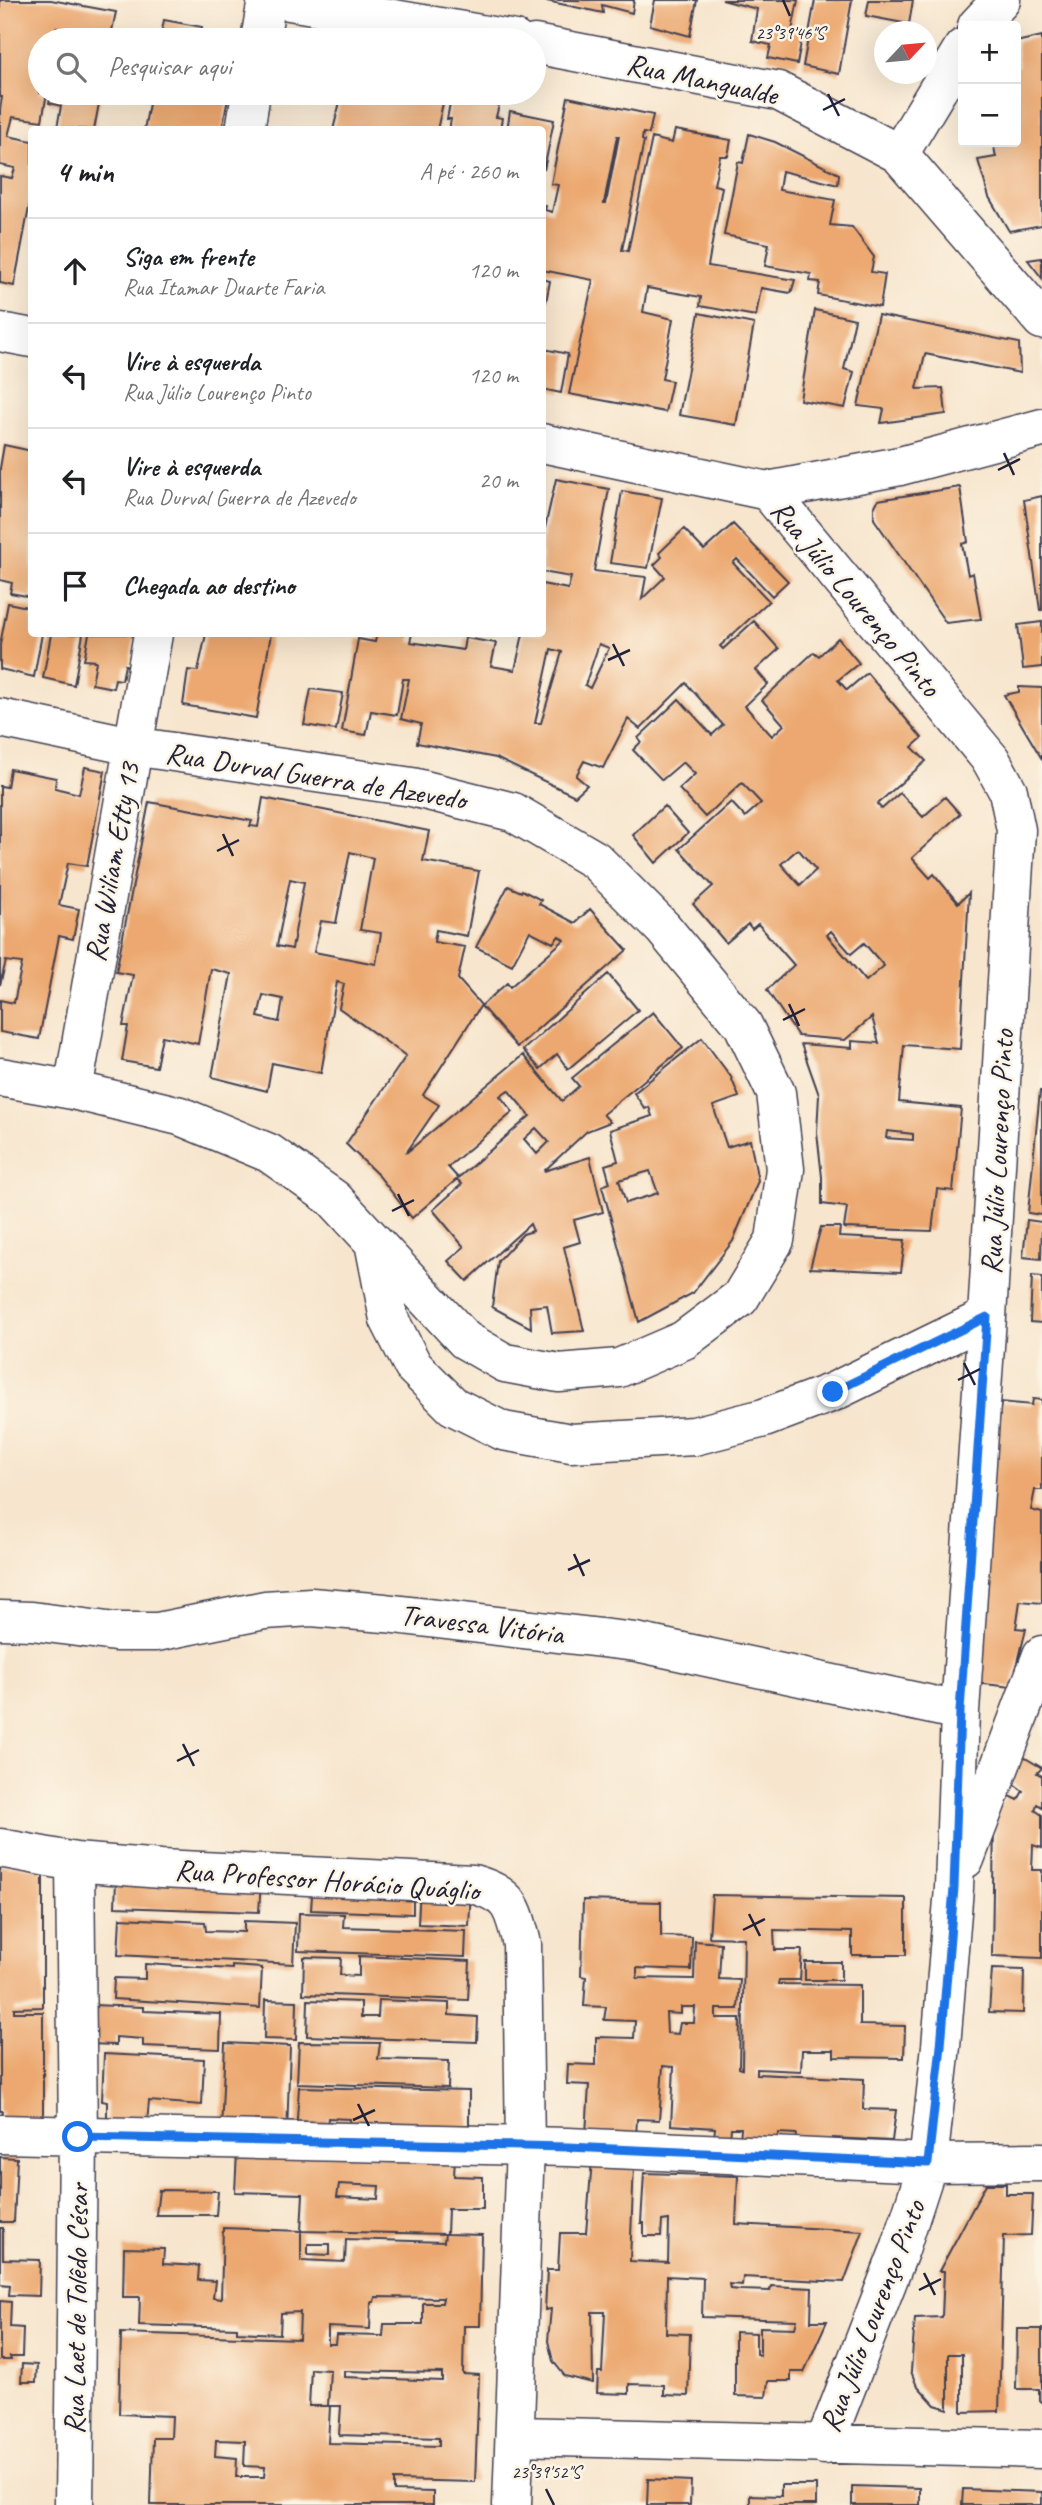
<!DOCTYPE html>
<html lang="pt">
<meta charset="utf-8">
<style>
body{margin:0;font-family:Caveat,sans-serif;background:#f6f6f6;color:#202124}
.controls{position:absolute;right:21px;top:21px;display:grid;overflow:hidden;border-radius:7px;box-shadow:0 7px 28px #0002}
.controls button{width:63px;height:63px;display:grid;place-items:center;padding:0;border:0;border-bottom:2px solid #e0e0e0;background:#fff;color:#202124;font:35px sans-serif}
.compass{position:absolute;left:874px;top:21px;width:63px;height:63px;border-radius:50%;background:#fff;box-shadow:0 7px 28px #0002;rotate:64deg}
.stop{position:absolute;width:21px;height:21px;margin:-16px;border:5px solid #1a73e8;border-radius:50%;background:#fff}
.stop.end{background:#1a73e8;border-color:#fff;box-shadow:0 2px 7px #0008}
.list{margin:0;padding:0;list-style:none}
h2{display:flex;justify-content:space-between;align-items:center;height:91px;margin:0;padding:0 28px;font-size:30px}
h2 small{font-size:23px;font-weight:400;color:#757577}
.list li{display:grid;grid-template-columns:46px 1fr auto;gap:21px;align-items:center;box-sizing:border-box;height:105px;padding:0 28px;border-top:2px solid #e0e0e0}
.list b{display:block;font-size:26px;white-space:nowrap}
.list p{margin:0;font-size:23px;white-space:nowrap;color:#757577}
.list em{font-size:23px;font-style:normal;color:#757577}
.icon{flex:none;width:38px;height:38px;fill:none;stroke:currentColor;stroke-width:2;stroke-linecap:round;stroke-linejoin:round}
.map{position:relative;flex:none;width:1042px;height:2505px;overflow:hidden}
.search{position:absolute;background:#fff;box-shadow:0 7px 28px #0002;left:28px;top:28px;width:518px;height:77px;display:flex;align-items:center;gap:18px;box-sizing:border-box;padding:0 24px;border-radius:38px;color:#757577;font-size:26px}
.panel{position:absolute;background:#fff;box-shadow:0 7px 28px #0002;left:28px;top:126px;width:518px;height:511px;border-radius:7px}
.map>svg:first-child{display:block}
.building{fill:#eca870;fill-rule:evenodd}
.lines{fill:none;stroke-linecap:round;stroke-linejoin:round}
.minor-casing{stroke:#423f51;stroke-width:41}
.minor{stroke:#fff;stroke-width:38}
.route{stroke:#1a73e8;stroke-width:9}
.ticks{fill:none;stroke:#22223b;stroke-width:2.5}
.labels{text-anchor:middle;dominant-baseline:central;stroke-width:5;stroke-linejoin:round;paint-order:stroke}
.street-label{font-size:30px;fill:#22223b;stroke:#fcf5e5}
.ticks-label{font-size:18px;text-anchor:middle;fill:#22223b;stroke:#fcf5e5;stroke-width:5;stroke-linejoin:round;paint-order:stroke}
</style>
<div class="map">
<svg width="1042" height="2505" viewBox="0 0 1042 2505">
<rect width="100%" height="100%" fill="#fcf5e5"/>
<filter id="ink" filterUnits="userSpaceOnUse"><feTurbulence type="fractalNoise" baseFrequency=".0143" numOctaves="2"/><feDisplacementMap in="SourceGraphic" scale="14" xChannelSelector="R" yChannelSelector="G"/><feConvolveMatrix kernelMatrix="1 2 1 2 8 2 1 2 1" color-interpolation-filters="sRGB"/></filter>
<filter id="wash" filterUnits="userSpaceOnUse"><feTurbulence type="fractalNoise" baseFrequency=".00686" numOctaves="4" result="noise"/><feDisplacementMap in="SourceGraphic" scale="28" xChannelSelector="R" yChannelSelector="G"/><feGaussianBlur stdDeviation="1.57" result="paint"/><feColorMatrix in="noise" values="0 0 0 0 0 0 0 0 0 0 0 0 0 0 0 0 0 1.4 0 .05"/><feComposite in="paint" operator="in"/></filter>
<g filter="url(#wash)">
<rect width="100%" height="100%" fill="#f7e5cd"/>
<g id="blocks">
<!-- building -->
<path class="building" d="M0 0H51L116 12 110 40H74L76 32 56 28 54 40H40V93H47L42 121 13 117 8 136 32 141V192L14 286 0 283V176L12 178 15 168 0 165V109L2 97H0Z
M542 0H634L632 13 602 5 603 13Z
M655 0H697L690 36 650 25Z
M722 0H798L792 31 803 32 797 64 768 58 771 45 752 41 757 9Z
M815 0H852L839 74 803 66Z
M869 0H913L909 24 866 16Z
M164 20 202 27 200 40H160Z
M1042 36V225L1009 231 989 197 978 160 996 157 993 142H1016V67L1019 66 1016 42Z
M51 93H101L94 130 57 128 61 106 49 103Z
M151 93H229L222 130H144Z
M330 93H429L427 100 443 103 437 130H333L341 98 329 96Z
M452 93H510L508 103 500 101 496 117 502 118 500 130H449L451 119H447Z
M568 97 653 115 649 134 643 133 642 140 644 141 622 250 628 251 652 138 672 143 675 130 731 140 728 156H720L714 185 722 187 708 266 795 280 791 293 761 288 756 316 700 306 701 297 647 288 643 312 673 319 662 379 672 381 665 412 569 394 593 280 542 270V205L546 206 545 210 552 212 558 185 551 184ZM617 136H619L606 203H604Z
M510 111 554 120 544 170 542 130H507Z
M749 134 775 142 839 174 838 185 782 171 779 190 835 200 830 225 852 227 874 257 871 272 885 274 880 307 818 295 820 282 810 281 811 274 765 266 769 244 724 235 738 162 743 163Z
M1042 258V278L1028 260Z
M542 279 550 281 546 302 542 301Z
M815 310 855 319 844 369 854 372 845 408 800 400Z
M699 313 754 324 736 425 679 415Z
M878 315 1019 343 1020 373 925 354 917 389 943 388 946 414 881 423 884 409 858 406Z
M544 349 568 354 561 393 542 389Z
M4 445 32 451V597L10 593 12 583 0 580V468Z
M556 479 609 489 594 571 646 577 642 599 665 577 654 565 662 557 659 553 684 529 704 550 733 524 788 581 772 596 737 559 733 563 769 601 720 646 723 649 754 621 779 649 756 670 768 684 745 706 772 736 784 725 762 700 814 652 819 656 838 638 859 663 838 680 847 690 867 673 922 738 912 747 926 761 877 804 882 809 900 793 923 817 945 797 960 814 912 858 930 878 934 874 958 903 969 893 960 1049 904 1045 899 1102 961 1108 953 1191 937 1189 932 1231 844 1228 847 1207 822 1204V1177L817 1132 819 1095 801 1044 852 1048V1041L879 1043 872 1017 845 1040 798 1036 767 990 794 965 758 924 752 929 748 924 726 943 693 904 713 886 679 849 731 802 745 817 761 803 742 783 705 817 679 789 695 774 683 762 662 780 633 750 641 742 638 738 679 699 712 735 723 725 686 683 640 729 628 719 603 768 584 761 576 776 587 785 575 796 496 758 417 743 421 724 401 719 409 679H403L397 715 371 711 366 735 342 731 358 639 375 642 377 634H412L410 642 463 650 465 638 496 643 491 666 515 670 523 634H542V584L568 589 571 577 542 572V541ZM599 644 609 648 590 688 585 685ZM551 649 562 652 541 723H535ZM798 849 816 870 800 885 781 864ZM831 931 851 954 864 943 884 966 866 981 827 935ZM887 1131 913 1134V1140L886 1138Z
M960 487 968 542 962 544 968 575 973 573 981 619 946 623 874 519V508L878 500Z
M622 491 662 498 648 568 610 563Z
M1042 496V610H1040L1024 500Z
M8 603 32 608V634H42L34 677 0 669V645Z
M1042 622V667L1023 669 1018 625Z
M51 634H83L74 685 43 678Z
M89 634H135L129 666 125 665 122 680 115 679 113 688 92 684 96 661 84 660Z
M206 634H271L256 718 183 705 188 670 198 671Z
M1019 687 1042 688V759L1004 695 1019 692Z
M311 689 343 693 336 730 304 725Z
M85 767 105 771 87 866 68 863 59 905 79 909 73 939 59 936 39 1039 0 1032V1000L14 1003 22 963 6 961 0 985V786L7 787 10 769 56 778 55 788 79 794Z
M263 798 429 831 423 861 479 871 467 936 436 930 434 942 465 947 458 979 481 1005 423 1095 439 1105 406 1153 523 1055 562 1101 579 1086 572 1078 653 1012 683 1048 603 1114 610 1122 587 1131 544 1171 590 1157 603 1212 574 1220 580 1242 564 1247 584 1331 552 1333 547 1305 530 1307 531 1328 492 1307 498 1261 523 1234 533 1231 530 1224 467 1281 448 1261 464 1247 433 1210 462 1184 457 1179 412 1218 379 1176 346 1144 406 1056 339 1008 344 984 337 982 321 1073 272 1063 267 1091 212 1077 231 974 211 969 198 1044 162 1036 156 1067 122 1061 128 1026H123L133 975 116 972 149 802 252 821 250 826 258 827ZM350 852 373 858 360 930 381 933 376 964 314 952 321 921 336 923ZM290 879 304 882 292 949 277 946ZM263 995 283 999 279 1022 258 1017ZM508 1090 530 1116 458 1178 448 1167 513 1112 500 1096ZM536 1128 549 1142 537 1154 524 1139Z
M664 806 688 833 656 863 633 835Z
M508 886 521 892 522 890 541 900 539 904 575 923 590 909 627 950 517 1047 481 1006 507 983 510 987 564 940 559 936 553 943 530 931 512 965 476 947Z
M608 974 638 1010 568 1069 557 1054 540 1069 523 1050Z
M702 1038 731 1077 739 1097 713 1106 727 1147 750 1140 758 1181 733 1241 693 1293 639 1322 602 1186 610 1183 605 1165 618 1161 610 1130 652 1116 649 1107 645 1109 634 1093ZM650 1171 658 1193 626 1203 619 1180Z
M1040 1091H1042V1215L1028 1213Z
M1027 1220 1042 1222 1041 1259 1023 1257Z
M821 1227H840L839 1237 905 1240 901 1272 810 1268Z
M1032 1276 1042 1277V1323L1030 1322Z
M1033 1399 1042 1400V1490H1035L1031 1510 1042 1513V1603L1020 1601 1016 1628 1026 1629 1012 1687 975 1683 991 1487 1001 1402 1032 1405Z
M1022 1756 1042 1768 1037 1773 1042 1776V1807L1037 1804 1035 1810 1042 1815V1848L1033 1845 1032 1870H1042V1958L992 1956 994 1821 1006 1794 1018 1800 1023 1791 1011 1782Z
M0 1865 43 1868V2007L14 2008V2012H43V2118L2 2117 3 2111H0Z
M116 1880 261 1881 259 1912 115 1907Z
M313 1880 413 1884V1914L311 1910Z
M420 1886 471 1887 469 1926 418 1924Z
M712 1895 906 1898V1955H852V1932L774 1930 775 1950H802L800 1980H779L778 1984 860 1985V2025L905 2026 904 2058 834 2057V2050H802L801 2071 757 2069V2074L864 2079 863 2109 896 2110 892 2141 833 2138V2144L795 2143 796 2134 778 2133 777 2142 740 2141 741 2128H731L730 2140 714 2139 715 2128 671 2125 674 2067 663 2066 659 2120 637 2119 636 2136 586 2134 589 2085 567 2084 568 2064 596 2065V2037L634 2038 635 2021 606 2020H604L606 2007 584 2006 586 1977 581 1976 583 1900 661 1902V1936L692 1937 691 1970 637 1968V1978L694 1979 695 1941 721 1943 719 1979 740 1980 738 2009H716V2018H740L739 2068 742 2069 744 1938 709 1937ZM681 2007H695L694 2023H680L678 2034 667 2033 666 2013 681 2014Z
M299 1913 344 1914 343 1927 466 1931 465 1957 298 1951Z
M120 1918 205 1922 206 1931 244 1932V1921L295 1923 293 1964 118 1955Z
M359 1956 470 1961 468 2000 303 1994 304 1957 341 1958 340 1975 359 1976Z
M805 1962H841V1980H805Z
M145 1964 232 1969V1966L262 1968 260 2008 113 1999 114 1978 145 1979Z
M992 1969 1024 1970 1023 2013 989 2012Z
M265 2000 297 2001 296 2040 264 2039Z
M308 2000 361 2002V2017H378L379 2000 449 2003V2015L478 2017 477 2042 307 2036Z
M91 2005 143 2007V2011L221 2014 220 2049 143 2046V2039L116 2037V2045L89 2044Z
M299 2042 380 2043 378 2059 449 2061 448 2088 297 2083Z
M225 2043 290 2046 287 2135 221 2132Z
M104 2054 204 2059 202 2105 149 2101 147 2124 107 2122V2102L102 2101Z
M299 2087 469 2091V2129L351 2135 350 2119 328 2118 326 2135H296Z
M237 2152 455 2158 454 2176 483 2177V2209H448L447 2234 482 2235 480 2326H464L463 2374 479 2375 475 2482 394 2480V2491L433 2492V2505H151L153 2438H171L172 2416 119 2414 121 2333 299 2339 300 2312 281 2313 280 2334 237 2332V2328L139 2325 140 2297H123L124 2248 164 2249 163 2264 199 2266 198 2280 215 2281 213 2298 221 2299 223 2228 301 2231V2260L345 2262 346 2239 444 2242 445 2234H447L301 2231 303 2194 235 2192ZM339 2184 379 2186 378 2199 337 2197ZM375 2297 443 2298 442 2303H423V2324H384L383 2336 336 2335 335 2344H328V2327L370 2329 371 2302H374ZM311 2369 330 2370 328 2406H309ZM344 2371 442 2373V2381L344 2377ZM330 2406H341L339 2435 439 2438V2446L328 2443ZM216 2440 245 2441 244 2466 265 2467 264 2477H236L237 2458 215 2456Z
M0 2157 17 2158 14 2222H0Z
M592 2160 634 2164 630 2261 668 2263 669 2220 662 2221 661 2236H644V2223H641L644 2173 738 2176 736 2224 863 2231 844 2282 743 2277 742 2285 729 2284 730 2289 741 2290 770 2291 771 2286 812 2288 811 2321H827L804 2372H791V2381H768L766 2397 735 2396V2332L756 2333V2354L760 2355V2327L795 2328 797 2320 702 2317 703 2278 667 2276 666 2333 690 2334 688 2396 664 2395V2385L629 2384V2394L597 2393 598 2372H602L605 2312H592L593 2383 565 2376 553 2361 548 2341 551 2309 545 2310 547 2270H558L560 2233H586Z
M986 2184H1006V2194H1033L1031 2235 1004 2236 999 2411 962 2412V2354H948V2409L935 2405 916 2384 911 2371 915 2318 942 2317 944 2271H939Z
M159 2190 218 2191 216 2215H156Z
M0 2228H3V2259L40 2260 39 2296 9 2295 10 2285 0 2284Z
M308 2244H330V2255L308 2254Z
M0 2301 11 2302 10 2327 23 2328 22 2357H10L11 2360H0Z
M1017 2329H1042V2402L1039 2401V2389H1016Z
M22 2364 37 2365 36 2382H21Z
M648 2479 691 2481 690 2505H647Z
M781 2485H816V2505H750V2495L781 2496Z
M852 2486 920 2488V2505H852Z
M963 2489 1042 2492V2505H962Z"/>
</g>
</g>
<g filter="url(#ink)">
<use href="#blocks" fill-opacity="0" stroke="#423f51" stroke-width="2"/>
<g class="lines">
<!-- minor casing -->
<g class="minor-casing">
<path id="minor" d="M284 0 515 40
M977 26 1001 0
M260 40 267 0
M534 44 778 91 899 154 1042 320
M245 130 251 93
M899 154 963 48
M0 332 32 338
M542 443 768 491 991 760 1008 791 1016 830 987 1317 960 1711 954 1888 941 2046 928 2163 900 2249 824 2445
M768 491 900 466 1042 428
M0 718 132 746 412 787 513 812 595 860 663 928 743 1025 776 1093 785 1169 775 1240 740 1298 684 1340 619 1368 559 1373 505 1363 465 1340 334 1199 269 1153 180 1116 73 1090 0 1077
M73 1090 153 634
M374 1242 389 1319 413 1366 453 1406 503 1431 571 1443 694 1436 764 1418 833 1392 987 1317
M0 1620 32 1621 115 1632H157L265 1610 311 1607 385 1613 636 1642 960 1711
M0 1848 75 1862 161 1869 473 1884C511 1895 513 1907 522 1944L525 2146 512 2505
M965 1859 1042 1655
M0 2134 568 2147 928 2163 1042 2162
M516 2436 1042 2449
M74 2505 78 2137 75 1862"/>
</g>
<!-- minor -->
<use href="#minor" class="minor"/>
</g>
</g>
<g class="lines" filter="url(#ink)">
<!-- route -->
<path class="route" d="M78 2137 568 2147 928 2163 941 2046 954 1888 960 1711 987 1317 833 1392"/>
</g>
<!-- ticks -->
<path class="ticks" d="M783 0 790 16M828 94 839 116M823 110 845 99M1004 453 1014 475M998 470 1020 459M613 644 624 666M608 660 630 650M223 834 233 856M217 851 239 840M789 1004 799 1026M783 1020 805 1009M398 1194 409 1216M392 1211 414 1200M964 1363 975 1385M958 1380 980 1369M574 1554 584 1576M568 1570 590 1560M183 1744 194 1766M177 1761 199 1750M749 1914 760 1936M743 1930 765 1919M358 2104 369 2126M353 2120 375 2110M924 2273 935 2295M919 2290 941 2279M546 2489 554 2505"/>
<g class="labels">
<!-- street labels -->
<g class="street-label">
<text transform="translate(702 79) rotate(12)">Rua Mangualde</text>
<text transform="translate(856 598) rotate(50)">Rua Júlio Lourenço Pinto</text>
<text transform="translate(316 776) rotate(9)">Rua Durval Guerra de Azevedo</text>
<text transform="translate(112 862) rotate(-80)">Rua Wiliam Etty 13</text>
<text transform="translate(997 1152) rotate(-87)">Rua Júlio Lourenço Pinto</text>
<text transform="translate(482 1624) rotate(7)">Travessa Vitória</text>
<text transform="translate(327 1880) rotate(4)">Rua Professor Horácio Quáglio</text>
<text transform="translate(76 2309) rotate(-89)">Rua Laet de Tolêdo César</text>
<text transform="translate(872 2316) rotate(-69)">Rua Júlio Lourenço Pinto</text>
</g>
</g>
<g class="ticks-label">
<text x="790" y="39">23°39'46"S</text>
<text x="546" y="2478">23°39'52"S</text>
</g>
</svg>
<div class="controls">
<button>+</button>
<button>−</button>
</div>
<svg class="compass" viewBox="-18 -18 36 36"><path d="M0-13l5 13h-10z" fill="#e53935"/><path d="M0 13l5-13h-10z" fill="#757577"/></svg>
<div class="stop" style="left:78px;top:2137px"></div>
<div class="stop end" style="left:833px;top:1392px"></div>
<div class="search"><svg class="icon" aria-label="search" viewBox="0 0 24 24"><circle cx="10" cy="10" r="6"/><path d="M15 15l6 6"/></svg>Pesquisar aqui</div>
<section class="panel">
<h2>4 min<small>A pé · 260 m</small></h2>
<ul class="list">
<li><svg class="icon" aria-label="ahead" viewBox="0 0 24 24"><path d="M12 20V5M6 11l6-6 6 6"/></svg><div><b>Siga em frente</b><p>Rua Itamar Duarte Faria</p></div><em>120 m</em></li>
<li><svg class="icon" aria-label="left" viewBox="0 0 24 24"><path d="M17 20v-9H6M10 6l-5 5 5 5"/></svg><div><b>Vire à esquerda</b><p>Rua Júlio Lourenço Pinto</p></div><em>120 m</em></li>
<li><svg class="icon" aria-label="left" viewBox="0 0 24 24"><path d="M17 20v-9H6M10 6l-5 5 5 5"/></svg><div><b>Vire à esquerda</b><p>Rua Durval Guerra de Azevedo</p></div><em>20 m</em></li>
<li><svg class="icon" aria-label="arrive" viewBox="0 0 24 24"><path d="M6 21V4h12l-3 4 3 4H6"/></svg><div><b>Chegada ao destino</b></div></li>
</ul>
</section>
</div>
